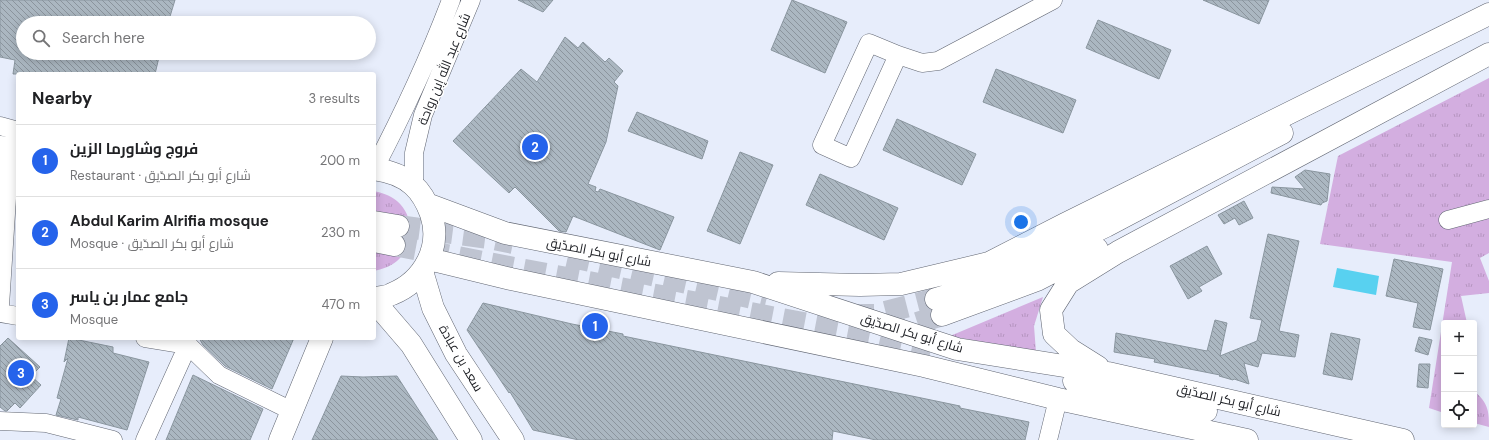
<!DOCTYPE html>
<meta charset="utf-8">
<style>
body{margin:0;font-family:"DM Sans",Cairo,sans-serif;background:#f6f6f6;color:#202124}
.controls{position:absolute;right:12px;bottom:12px;display:grid;overflow:hidden;border-radius:4px;box-shadow:0 2px 10px #0003}
.controls button{width:36px;height:36px;display:grid;place-items:center;padding:0;border:0;border-bottom:1px solid #e0e0e0;background:#fff;color:#202124;font:20px sans-serif}
.you{position:absolute;left:1021px;top:222px;width:14px;height:14px;margin:-10px;border:3px solid #fff;border-radius:50%;background:#1a73e8;box-shadow:0 0 0 6px #1a73e833}
.badge{display:grid;place-items:center;width:26px;height:26px;border-radius:50%;background:#2563eb;color:#fff;font-size:13px;font-weight:700}
.pin{position:absolute;translate:-50% -50%;border:2px solid #fff;box-shadow:0 1px 4px #0006}
.list{margin:0;padding:0;list-style:none}
h2{display:flex;justify-content:space-between;align-items:center;height:52px;margin:0;padding:0 16px;font-size:17px}
h2 small{font-size:13px;font-weight:400;color:#757577}
.list li{display:grid;grid-template-columns:26px 1fr auto;gap:12px;align-items:center;box-sizing:border-box;height:72px;padding:0 16px;border-top:1px solid #e0e0e0}
.list b{display:block;font-size:15px;white-space:nowrap}
.list p{margin:0;font-size:13px;white-space:nowrap;color:#757577}
.list em{font-size:13px;font-style:normal;color:#757577}
.icon{flex:none;width:22px;height:22px;fill:none;stroke:currentColor;stroke-width:2;stroke-linecap:round;stroke-linejoin:round}
.map{position:relative;flex:none;width:1489px;height:440px;overflow:hidden}
.search{position:absolute;background:#fff;box-shadow:0 2px 10px #0003;left:16px;top:16px;width:360px;height:44px;display:flex;align-items:center;gap:10px;box-sizing:border-box;padding:0 14px;border-radius:22px;color:#757577;font-size:15px}
.panel{position:absolute;background:#fff;box-shadow:0 2px 10px #0003;left:16px;top:72px;width:360px;height:268px;border-radius:4px}
.map>svg:first-child{display:block}
.grass{fill:url(#grass-tufts)}
.water{fill:#58d1f0}
.building{fill:url(#building-back-hatch);stroke:#8a969f}
.lines{fill:none;stroke-linecap:round;stroke-linejoin:round}
.major-tunnel{stroke:#bfc4d1;stroke-width:22;stroke-dasharray:22 11;stroke-linecap:butt}
.minor-casing{stroke:#616672;stroke-width:19}
.major-casing{stroke:#616672;stroke-width:23}
.minor{stroke:#fff;stroke-width:18}
.major{stroke:#fff;stroke-width:22}
.labels{text-anchor:middle;dominant-baseline:central;stroke-width:3;stroke-linejoin:round;paint-order:stroke}
.street-label{font-size:13px;fill:#202227;stroke:#fff}
</style>
<div class="map">
<svg width="1489" height="440" viewBox="0 0 1489 440">
<defs>
<pattern id="grass-tufts" width="24" height="20" patternUnits="userSpaceOnUse"><rect width="24" height="20" fill="#d3aee0"/><path d="M3 7l-1-3M5 7V3M7 7l1-3M15 17l-1-3M17 17v-4M19 17l1-3" fill="none" stroke="#b595c0"/></pattern>
<pattern id="building-back-hatch" width="6" height="6" patternUnits="userSpaceOnUse"><rect width="6" height="6" fill="#abb7c1"/><path d="M-1 5l2 2M0 0l6 6M5-1l2 2" fill="none" stroke="#8b949d"/></pattern>
</defs>
<rect width="100%" height="100%" fill="#e7edfb"/>
<!-- grass -->
<path class="grass" d="M1489 78V253L1480 258 1489 281V293L1461 296 1467 323H1444V413L1429 408 1452 262 1320 244 1338 156Z
M374 191C382 193 390 195 397 201 415 216 414 246 397 261 390 267 382 269 374 271Z
M1043 297 1034 326 1036 352 950 336Z
M1474 391C1488 403 1489 410 1489 427L1474 423Z"/>
<!-- water -->
<path class="water" d="M1337 268 1379 276 1376 295 1333 287Z"/>
<!-- building -->
<path class="building" d="M0 0H175L168 23H23V53H160L155 74H13L15 60 0 57Z
M518 0H553L543 12Z
M792 0 847 22 825 73 771 50Z
M1203 0H1269L1259 24Z
M1098 20 1171 50 1159 79 1086 48Z
M565 37 578 48 583 42 605 62 609 58 623 71 614 82 618 86 606 142 588 184 596 187 595 191 598 192 600 189 674 217 660 250 573 216 566 232 559 231 515 187 509 193 453 141 521 69 537 82Z
M996 69 1076 100 1063 133 983 102Z
M637 112 708 141 702 159 628 131Z
M897 119 976 154 962 185 883 150Z
M740 152 773 165 740 244 707 231Z
M1305 170 1330 174 1327 201 1322 203 1321 205 1271 193 1272 187 1305 189 1295 177Z
M820 174 898 208 884 240 806 205Z
M1244 201 1253 218 1239 225 1235 218 1224 224 1218 215Z
M1268 234 1299 241 1279 331 1299 335 1295 357 1262 353 1258 367 1244 363 1249 384 1234 379 1233 380 1219 376 1220 375 1154 362 1155 359 1114 352 1116 333 1207 351 1215 320 1227 323 1220 356 1257 341 1262 320 1250 318Z
M1207 246 1222 274 1199 287 1202 291 1188 299 1170 266Z
M1394 259 1443 269 1430 330 1413 327 1418 303 1386 296Z
M483 303 572 324 623 334V336L960 406V408L1029 422 1025 440H876L833 431 832 440H579L533 430 510 392 509 393 467 330Z
M1331 333 1360 339 1352 380 1323 374Z
M1419 337 1432 340 1428 355 1415 351Z
M8 338 40 367 31 376 41 385 20 408 15 403 7 411H5L0 407V346Z
M69 338 113 347V353L149 362 127 430 78 417V420L56 415 61 399 57 398 68 358 64 362Z
M199 338H294L272 389 225 366 203 345Z
M1419 364H1430L1428 388 1417 387Z
M193 375 263 409 250 440H166Z
M341 376 363 377 397 376 438 440H312Z"/>
<g class="lines">
<!-- major-tunnel -->
<path class="major-tunnel" d="M398 226 489 238 513 243
M394 245 876 337 931 349
M568 256 766 301
M853 315H874L936 299
M886 333 942 315"/>
<!-- minor casing -->
<g class="minor-casing">
<path id="minor" d="M898 55 851 158 822 145 869 43 898 55 922 63 938 61 1053 0
M0 126 18 131
M374 169C403 114 429 58 451 0
M414 186V153L423 115 471 0
M1448 220 1489 209
M0 306 8 183
M0 313 18 316
M145 338 188 345 145 440
M187 338 188 345 219 375 292 411
M0 421 46 423 113 440
M1048 440 1058 399"/>
</g>
<!-- major casing -->
<g class="major-casing">
<path id="major" d="M0 147 18 149
M0 164 18 167
M374 169C389 171 402 175 413 185 422 193 427 203 431 214 442 247 424 281 392 294 387 297 380 297 374 298
M0 182 18 185
M427 204 505 233 753 282 957 349 1108 373 1403 440
M374 222 398 226
M374 241 394 245
M429 259 511 279 924 366 1058 399 1247 440
M422 271 433 308 456 354 513 440
M778 283 860 285 901 284 989 263 1065 224 1489 14
M936 299 988 283 1106 226 1282 133
M374 301 411 344 471 440
M942 315 1037 280 1097 249
M1098 367 1071 350 1054 334 1051 310 1068 283 1118 252 1489 54
M1074 381 1206 411
M280 440 322 338"/>
</g>
<!-- minor -->
<use href="#minor" class="minor"/>
<!-- major -->
<use href="#major" class="major"/>
</g>
<g class="labels">
<!-- street labels -->
<g class="street-label">
<text transform="translate(444 69) rotate(-68)">شارع عبد الله إبن رواحة</text>
<text transform="translate(599 252) rotate(11)">شارع أبو بكر الصدّيق</text>
<text transform="translate(912 333) rotate(17)">شارع أبو بكر الصدّيق</text>
<text transform="translate(461 358) rotate(60)">سعد بن عبادة</text>
<text transform="translate(1229 400) rotate(13)">شارع أبو بكر الصدّيق</text>
</g>
</g>
</svg>
<div class="controls">
<button>+</button>
<button>−</button>
<button><svg class="icon" aria-label="locate" viewBox="0 0 24 24"><circle cx="12" cy="12" r="6"/><path d="M12 2v4M12 18v4M2 12h4M18 12h4"/></svg></button>
</div>
<div class="you"></div>
<div class="pin badge" style="left:595px;top:326px">1</div>
<div class="pin badge" style="left:535px;top:147px">2</div>
<div class="pin badge" style="left:21px;top:373px">3</div>
<div class="search"><svg class="icon" aria-label="search" viewBox="0 0 24 24"><circle cx="10" cy="10" r="6"/><path d="M15 15l6 6"/></svg>Search here</div>
<section class="panel">
<h2>Nearby<small>3 results</small></h2>
<ul class="list">
<li><span class="badge">1</span><div><b>فروج وشاورما الزين</b><p>Restaurant · شارع أبو بكر الصدّيق</p></div><em>200 m</em></li>
<li><span class="badge">2</span><div><b>Abdul Karim Alrifia mosque</b><p>Mosque · شارع أبو بكر الصدّيق</p></div><em>230 m</em></li>
<li><span class="badge">3</span><div><b>جامع عمار بن ياسر</b><p>Mosque</p></div><em>470 m</em></li>
</ul>
</section>
</div>
